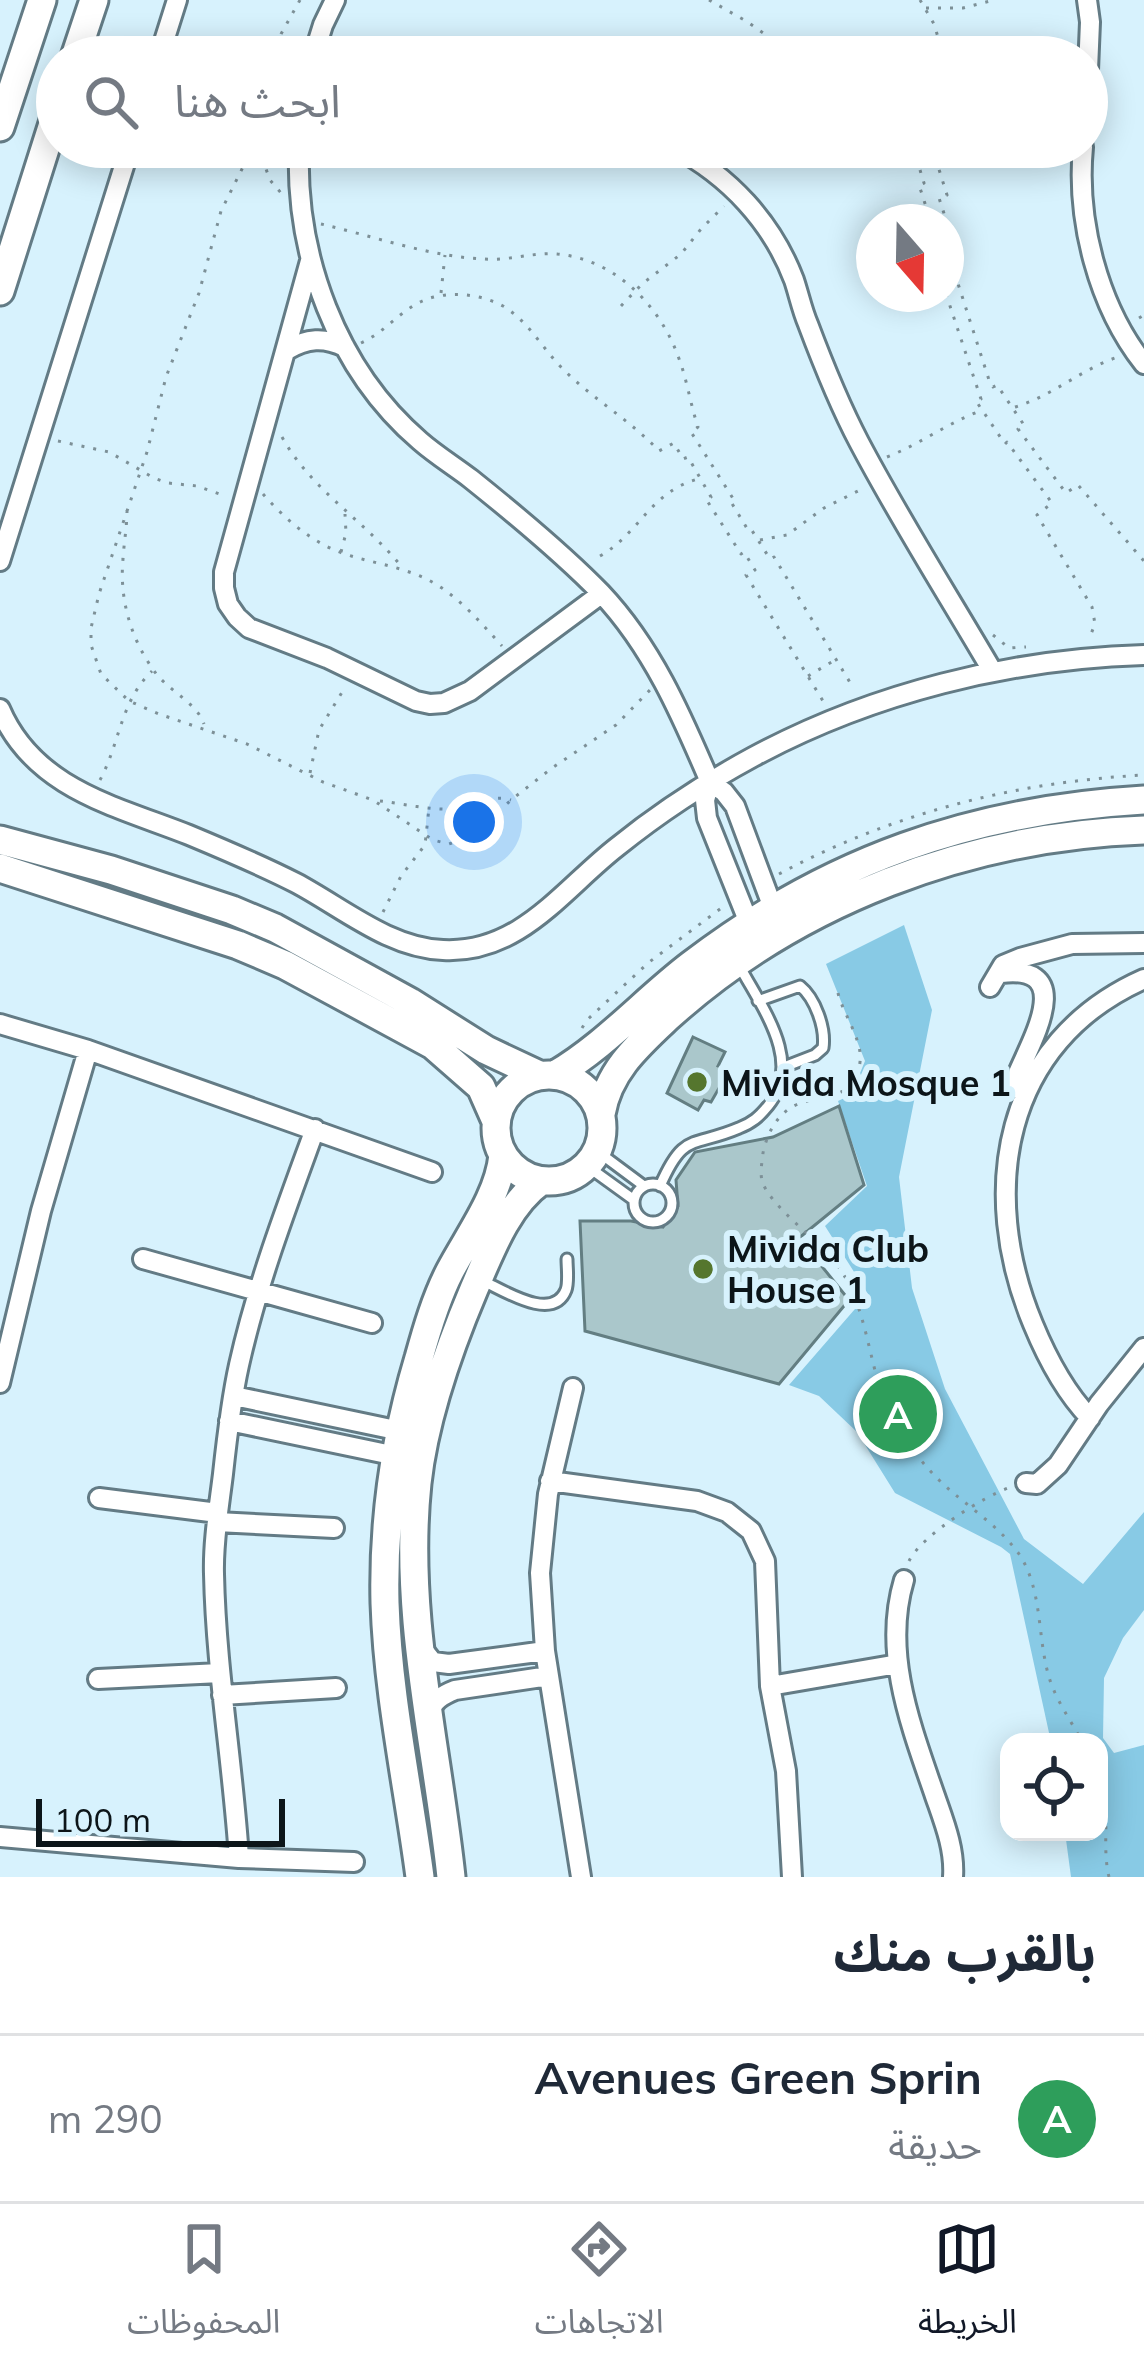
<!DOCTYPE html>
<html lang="ar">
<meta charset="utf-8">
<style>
body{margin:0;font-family:Mulish,"Noto Sans Arabic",sans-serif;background:#f2f2f3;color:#1f2937;direction:rtl}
.controls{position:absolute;right:36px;bottom:36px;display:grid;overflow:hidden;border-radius:24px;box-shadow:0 6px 30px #0003}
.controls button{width:108px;height:108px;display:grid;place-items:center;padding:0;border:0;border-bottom:3px solid #e0e1e3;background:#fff;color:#1f2937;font:60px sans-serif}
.compass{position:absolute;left:856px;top:204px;width:108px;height:108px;border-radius:50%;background:#fff;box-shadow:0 6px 30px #0003;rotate:160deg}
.scale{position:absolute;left:36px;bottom:30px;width:249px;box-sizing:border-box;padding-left:12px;border:6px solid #0c1519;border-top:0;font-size:33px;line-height:42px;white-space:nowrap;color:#0c1519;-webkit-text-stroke:9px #d7f2fd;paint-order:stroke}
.you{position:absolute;left:474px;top:822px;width:42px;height:42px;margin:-30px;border:9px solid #fff;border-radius:50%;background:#1a73e8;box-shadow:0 0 0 18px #1a73e833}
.badge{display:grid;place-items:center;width:78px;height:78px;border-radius:50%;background:#111827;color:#fff;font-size:39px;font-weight:700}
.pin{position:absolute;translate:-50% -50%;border:6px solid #fff;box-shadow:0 3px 12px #0006}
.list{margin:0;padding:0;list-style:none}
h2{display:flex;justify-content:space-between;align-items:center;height:156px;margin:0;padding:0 48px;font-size:51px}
h2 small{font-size:39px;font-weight:400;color:#747a83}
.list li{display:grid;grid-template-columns:78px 1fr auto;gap:36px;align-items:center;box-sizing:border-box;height:168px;padding:0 48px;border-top:3px solid #e0e1e3}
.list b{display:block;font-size:45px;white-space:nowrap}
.list p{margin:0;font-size:39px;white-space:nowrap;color:#747a83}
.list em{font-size:39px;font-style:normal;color:#747a83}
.icon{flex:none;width:66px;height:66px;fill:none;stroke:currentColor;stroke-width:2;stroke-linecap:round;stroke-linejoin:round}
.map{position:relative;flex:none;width:1144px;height:1877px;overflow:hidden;direction:ltr}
.search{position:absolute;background:#fff;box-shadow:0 6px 30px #0003;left:36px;right:36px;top:36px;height:132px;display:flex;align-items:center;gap:30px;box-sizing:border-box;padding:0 42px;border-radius:66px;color:#747a83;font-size:45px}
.sheet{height:324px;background:#fff}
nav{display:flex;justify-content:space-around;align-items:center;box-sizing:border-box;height:168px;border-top:3px solid #e0e1e3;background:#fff;font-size:33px;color:#747a83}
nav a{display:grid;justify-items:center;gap:6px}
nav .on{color:#111827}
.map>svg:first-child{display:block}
.green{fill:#88cae5}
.building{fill:#aac7cb;stroke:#637e82;stroke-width:3}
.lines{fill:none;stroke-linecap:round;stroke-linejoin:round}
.lane-casing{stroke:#637b85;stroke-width:15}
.street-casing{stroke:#637b85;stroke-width:24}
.secondary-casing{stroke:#637b85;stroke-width:33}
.path{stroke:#7d9097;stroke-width:3;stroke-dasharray:3 9;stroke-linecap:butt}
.lane{stroke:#fff;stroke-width:9}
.street{stroke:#fff;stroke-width:18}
.secondary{stroke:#fff;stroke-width:27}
.poi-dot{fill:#55762e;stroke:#d7f2fd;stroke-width:4.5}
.labels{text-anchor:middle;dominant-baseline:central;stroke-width:12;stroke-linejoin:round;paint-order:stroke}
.poi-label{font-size:36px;font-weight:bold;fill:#0c1519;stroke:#d7f2fd;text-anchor:start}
</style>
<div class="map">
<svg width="1144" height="1877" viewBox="0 0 1144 1877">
<rect width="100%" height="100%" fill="#d7f2fd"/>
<!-- green -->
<path class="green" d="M904 925 932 1010 899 1177 912 1288 945 1389 1024 1539 1083 1584 1144 1512V1610L1123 1638 1104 1678 1103 1738 1114 1753 1144 1745V1877H1071L1065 1832H1099V1742H1051L1010 1554 1001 1547 895 1493 857 1432 819 1396 789 1385 868 1294 825 1226 867 1186 838 1101 851 1095 865 1061 826 964Z"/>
<!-- building -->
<path class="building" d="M693 1037 725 1052 718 1066 729 1071 711 1102 704 1100 698 1110 667 1093Z
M839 1106 864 1185 799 1238 849 1300 779 1384 585 1331 580 1221H631L663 1227 678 1206 676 1180 695 1152 773 1137Z"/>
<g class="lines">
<!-- lane casing -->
<g class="lane-casing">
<path id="lane" d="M758 1001 800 986C815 998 826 1028 823 1048L815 1055 784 1067
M597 1151 644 1186
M587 1166 634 1200
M634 1203a19 19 0 1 1 38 0a19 19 0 1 1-38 0Z
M660 1186C684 1131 692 1148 739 1128 752 1123 759 1117 768 1106 804 1062 762 1008 740 967
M483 1281C503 1290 553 1323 566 1290 569 1282 567 1268 567 1259"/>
</g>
<!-- street casing -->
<g class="street-casing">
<path id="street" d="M159 57 177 0
M313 57 323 25 335 0
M1087 94 1090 22 1087 0
M299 147C295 255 336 369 420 441 436 455 454 466 471 479 516 515 561 552 601 593 652 647 681 714 710 782L724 792 735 806 773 908
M674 147C729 176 772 222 794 280 799 295 802 310 808 324 823 364 839 404 859 442 900 520 948 595 993 672
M1083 147C1076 220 1098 306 1144 364
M310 261 224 572V588L228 604 237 617 249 628 327 658 416 701 430 704 444 703 470 691 601 594
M287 350C307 338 324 337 345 347
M0 561 130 147
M0 709C34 789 116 806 189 835 225 850 261 865 296 883 343 908 389 948 443 950 520 954 563 889 617 847 659 813 705 783 753 757 872 693 1009 659 1144 655
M710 782 705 800 707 818 749 923
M1001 973C1076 964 1033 1038 1018 1073L1016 1083 1025 1096
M990 987 1003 965 1020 958 1072 944 1144 943
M0 1024 88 1050 432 1172
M143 1259 372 1323
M0 1383 41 1211 88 1050
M573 1388 548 1494 540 1573 545 1651 581 1877
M234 1396 410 1433
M1090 1418C1064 1391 1047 1358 1033 1324 978 1192 1002 1042 1144 979
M229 1421 406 1458
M550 1481 697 1501 727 1512 751 1531 765 1561 770 1686 786 1771 792 1877
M1026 1483 1037 1484 1058 1465 1099 1404 1144 1348
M99 1498 218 1513
M217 1522 334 1528
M904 1580C882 1653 911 1726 935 1796 944 1822 955 1849 953 1877
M421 1647 433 1662 449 1664 545 1651
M98 1679 220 1673
M770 1686 898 1664
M222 1695 336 1688
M428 1714C433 1701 442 1695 455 1690L549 1676
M0 1837 239 1858 354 1862
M239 1858C233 1764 216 1670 214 1574 213 1541 219 1507 223 1474 227 1437 231 1401 239 1365 257 1284 287 1206 315 1129"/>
</g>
<!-- secondary casing -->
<g class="secondary-casing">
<path id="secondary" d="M75 57 94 0
M0 127 42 0
M0 291 57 111
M0 840 111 870 232 910 275 928 410 1002 486 1050 539 1075
M0 868 238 945 285 965 433 1045 481 1087 496 1121
M496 1128a53 53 0 1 1 106 0a53 53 0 1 1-106 0Z
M555 1075C606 1045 645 1000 691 965 828 860 973 810 1144 800
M601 1114C608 1072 637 1046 667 1018 797 900 970 836 1144 830
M420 1877C408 1786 388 1695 385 1603 383 1520 395 1438 419 1358 427 1329 436 1298 450 1271 469 1235 499 1196 503 1155
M451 1877C437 1745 403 1616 417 1483 424 1419 449 1348 474 1289 490 1252 507 1205 541 1181"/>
</g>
<!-- path -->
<path class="path" d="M709 0 746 21 798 57
M920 0 934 24 944 57
M926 8H963L994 0
M274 57 281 34 300 0
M767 57 782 48 811 39
M253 147 221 211 199 293 166 377 147 452 99 594 91 628V645L101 674 129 701 159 714 247 744 323 782 373 800 433 840 449 844 472 836 511 800 552 768 616 725 650 690
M258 147 270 180 281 193
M896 147 912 150
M913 147 924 183 919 185 931 222
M932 147 947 195 939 198 960 263 952 265 990 383 993 387 997 385 1024 425 1018 429 1066 493 1078 485 1144 561
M321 224C373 236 431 257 484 259 509 261 533 252 557 254 614 259 659 304 678 356 687 379 690 403 698 427L691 432 734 500 731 502 748 530 751 529 770 559 774 557 854 689
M441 293 445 255
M946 294 981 399 976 401 1005 444 1007 442 1052 503 1037 515 1092 607 1095 624 1089 639
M621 306 642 284 681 254 701 229 724 206
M1139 318 1144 315
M361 343C390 330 406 301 439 296 461 292 484 296 503 306 530 322 544 352 567 373 596 401 631 421 659 451L674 443 683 459 688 457 711 497 706 499 741 554 744 552 755 570 746 575 823 701
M1015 407C1052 396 1079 371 1115 358
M282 437C311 490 364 520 401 566
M58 441 109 452 154 478 168 483 197 486 225 496
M887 457C920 444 946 424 980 411
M263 494C285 519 312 543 345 554 375 564 406 567 434 583 461 599 481 623 502 646
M127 510C127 527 124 542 123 559 119 601 132 643 158 676 172 692 198 705 204 724
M760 540 787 535 824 508 862 489
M341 552 346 533 345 514
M600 556C640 533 650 492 698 479
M993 635 1009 648 1026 647
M808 676 835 660
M310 773 319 730 344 689
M100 780C120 743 120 702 152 671
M380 801C406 804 436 812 462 808 480 805 492 794 511 800
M779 874C893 813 1015 782 1144 775
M383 912 401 876 425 845 429 808
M838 993C843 1014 863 1040 860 1062 856 1101 824 1093 798 1104 778 1112 767 1133 763 1153 762 1162 760 1172 762 1181 770 1206 817 1239 835 1262 873 1311 866 1379 899 1431 914 1453 932 1475 952 1492 975 1511 1002 1530 1019 1554 1043 1590 1037 1637 1049 1677 1056 1701 1071 1720 1082 1742
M582 1028 587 1020 648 963 724 906
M909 1561C922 1535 984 1496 1011 1487
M1099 1779C1112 1810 1101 1844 1109 1877"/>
<!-- lane -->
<use href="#lane" class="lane"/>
<!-- street -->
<use href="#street" class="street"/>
<!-- secondary -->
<use href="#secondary" class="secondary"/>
</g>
<!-- markers -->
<g class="poi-dot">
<circle cx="697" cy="1082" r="12"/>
<circle cx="703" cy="1269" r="12"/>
</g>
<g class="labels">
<!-- poi labels -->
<g class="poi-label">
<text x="721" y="1082">Mivida Mosque 1</text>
<text x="727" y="1248">Mivida Club<tspan x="727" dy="41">House 1</tspan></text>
</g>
</g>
</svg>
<div class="controls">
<button><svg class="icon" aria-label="locate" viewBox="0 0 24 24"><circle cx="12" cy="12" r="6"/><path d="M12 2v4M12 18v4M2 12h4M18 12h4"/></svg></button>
</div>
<svg class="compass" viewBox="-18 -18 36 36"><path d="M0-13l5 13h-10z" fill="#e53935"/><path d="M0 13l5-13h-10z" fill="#747a83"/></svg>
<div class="scale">100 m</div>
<div class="you"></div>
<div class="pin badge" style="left:898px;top:1414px;background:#2e9e5b">A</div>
<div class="search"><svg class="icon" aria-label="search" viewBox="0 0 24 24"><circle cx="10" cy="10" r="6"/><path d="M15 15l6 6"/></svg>ابحث هنا</div>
</div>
<section class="sheet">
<h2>بالقرب منك<small></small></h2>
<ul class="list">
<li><span class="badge" style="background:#2e9e5b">A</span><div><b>Avenues Green Sprin</b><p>حديقة</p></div><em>290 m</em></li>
</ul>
</section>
<nav>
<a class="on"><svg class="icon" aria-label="map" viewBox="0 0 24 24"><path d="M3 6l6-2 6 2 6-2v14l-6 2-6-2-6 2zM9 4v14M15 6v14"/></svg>الخريطة</a>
<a><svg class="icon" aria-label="directions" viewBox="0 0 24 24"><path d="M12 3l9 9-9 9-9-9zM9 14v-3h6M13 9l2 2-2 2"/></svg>الاتجاهات</a>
<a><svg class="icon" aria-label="saved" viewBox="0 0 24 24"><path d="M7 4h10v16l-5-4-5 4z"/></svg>المحفوظات</a>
</nav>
